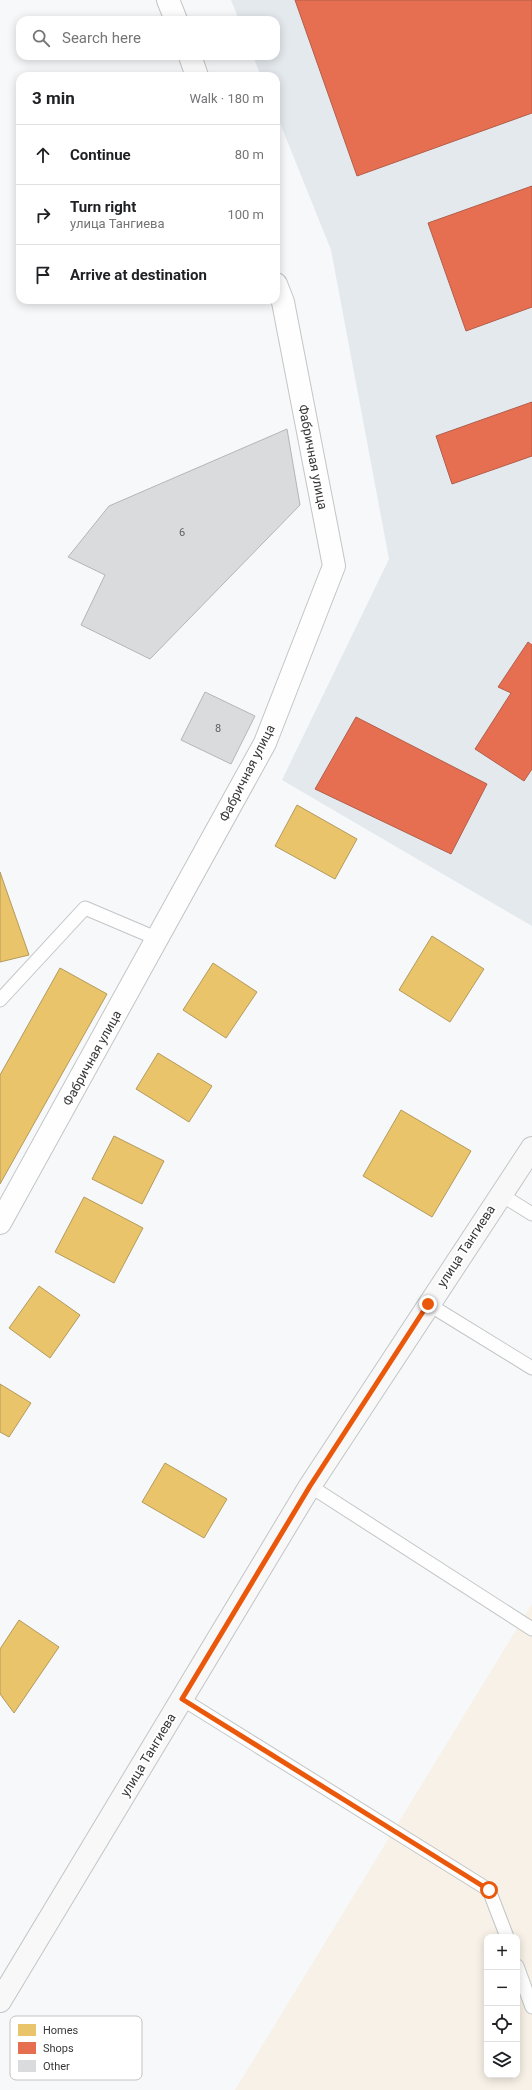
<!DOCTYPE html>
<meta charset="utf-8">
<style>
body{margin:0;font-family:Roboto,sans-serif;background:#f2f2f2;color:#202124}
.controls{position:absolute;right:12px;bottom:12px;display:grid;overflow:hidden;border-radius:8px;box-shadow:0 2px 10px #0003}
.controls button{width:36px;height:36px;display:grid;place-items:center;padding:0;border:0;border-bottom:1px solid #e0e0e0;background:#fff;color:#202124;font:20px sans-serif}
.stop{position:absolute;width:12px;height:12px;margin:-9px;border:3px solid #ea580c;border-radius:50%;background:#fff}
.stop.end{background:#ea580c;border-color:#fff;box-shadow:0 1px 4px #0008}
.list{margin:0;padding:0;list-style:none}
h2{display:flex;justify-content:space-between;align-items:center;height:52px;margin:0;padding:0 16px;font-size:17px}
h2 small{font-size:13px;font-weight:400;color:#757577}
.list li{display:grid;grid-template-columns:26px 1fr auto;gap:12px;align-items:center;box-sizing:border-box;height:60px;padding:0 16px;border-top:1px solid #e0e0e0}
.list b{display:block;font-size:15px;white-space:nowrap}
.list p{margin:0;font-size:13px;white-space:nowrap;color:#757577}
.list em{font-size:13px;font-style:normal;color:#757577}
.icon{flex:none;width:22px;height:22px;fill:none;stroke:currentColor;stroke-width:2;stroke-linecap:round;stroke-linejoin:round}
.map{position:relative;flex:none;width:532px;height:2090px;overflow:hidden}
.search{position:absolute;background:#fff;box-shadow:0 2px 10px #0003;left:16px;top:16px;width:264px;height:44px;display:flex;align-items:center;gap:10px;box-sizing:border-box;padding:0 14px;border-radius:12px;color:#757577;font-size:15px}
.panel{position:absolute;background:#fff;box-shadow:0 2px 10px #0003;left:16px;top:72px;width:264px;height:232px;border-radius:12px}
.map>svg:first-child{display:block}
.built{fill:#e4e9ee}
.industrial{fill:#f8f1e7;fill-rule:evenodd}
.homes{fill:#e9c46a;stroke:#b49a5b}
.shops{fill:#e76f51;stroke:#b25e4a}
.building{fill:#dadbdc;stroke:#b5b5b6}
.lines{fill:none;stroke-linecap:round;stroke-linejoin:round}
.lane-casing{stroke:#c3c5c6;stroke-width:15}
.street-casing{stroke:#c3c5c6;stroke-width:24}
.secondary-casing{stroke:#c3c5c6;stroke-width:24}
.lane{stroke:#fefefe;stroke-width:13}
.street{stroke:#fefefe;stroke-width:22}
.secondary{stroke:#f9f8f8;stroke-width:22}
.route{stroke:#ea580c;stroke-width:5}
.labels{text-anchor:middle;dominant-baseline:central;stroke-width:4;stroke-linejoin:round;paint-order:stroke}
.number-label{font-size:11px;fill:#606162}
.street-label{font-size:13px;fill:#383839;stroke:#fff}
.key{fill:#fff;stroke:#c3c3c4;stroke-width:1}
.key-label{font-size:11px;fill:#383839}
</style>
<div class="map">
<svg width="532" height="2090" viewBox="0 0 532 2090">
<rect width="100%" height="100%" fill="#f6f8f9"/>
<!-- built -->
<path class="built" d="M231 0H532V926L282 780 389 559 331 250 276 113V76H261L253 56H276V20H239Z"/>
<!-- industrial -->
<path class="industrial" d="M532 1604V2090H235ZM487 1937H517V2075H487Z"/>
<!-- homes -->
<path class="homes" d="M297 805 357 839 335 879 275 846Z
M0 872 29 955 0 962Z
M432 936 484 969 450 1022 399 990Z
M213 963 257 992 226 1038 183 1010Z
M60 968 107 994 0 1184V1075Z
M158 1053 212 1086 189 1122 136 1089Z
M401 1110 471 1151 432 1217 363 1176Z
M114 1136 164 1161 142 1204 92 1179Z
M84 1197 143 1228 114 1283 55 1252Z
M39 1286 80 1315 50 1358 9 1328Z
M0 1384 31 1403 9 1437 0 1432Z
M165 1463 227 1499 204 1538 142 1502Z
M19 1620 59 1647 14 1713 0 1694V1649Z"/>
<!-- shops -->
<path class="shops" d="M295 0H532V113L357 176Z
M532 186V307L466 331 428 223Z
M532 402V456L452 484 436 436Z
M528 642 532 645V769L524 781 475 749 511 693 498 687Z
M356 717 487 784 451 854 315 789Z"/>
<!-- building -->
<path class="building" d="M287 429 300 505 150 659 81 625 105 575 68 557 109 506Z
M205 692 255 716 231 764 181 740Z"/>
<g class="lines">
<!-- lane casing -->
<g class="lane-casing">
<path id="lane" d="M0 1000 85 908 158 939
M500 1194 532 1214
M428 1304 532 1368
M310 1486 532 1629
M182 1699 489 1890 507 1937
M517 1966 532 2007"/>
</g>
<!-- street casing -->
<g class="street-casing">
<path id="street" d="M168 0 176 20
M190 56 197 76
M0 1223 265 743 334 566 283 302 276 284"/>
</g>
<!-- secondary casing -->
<g class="secondary-casing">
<path id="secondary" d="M0 2001 310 1486 532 1148"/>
</g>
<!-- lane -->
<use href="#lane" class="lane"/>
<!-- street -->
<use href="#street" class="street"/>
<!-- secondary -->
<use href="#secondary" class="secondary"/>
</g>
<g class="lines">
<!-- route -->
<path class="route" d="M428 1304 310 1486 182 1699 489 1890"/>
</g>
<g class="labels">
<!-- number labels -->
<g class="number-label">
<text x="182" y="532">6</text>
<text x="218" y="728">8</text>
</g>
<!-- street labels -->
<g class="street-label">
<text transform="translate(313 457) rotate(79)">Фабричная улица</text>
<text transform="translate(247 773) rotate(-63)">Фабричная улица</text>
<text transform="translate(92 1058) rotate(-61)">Фабричная улица</text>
<text transform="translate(466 1246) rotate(-57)">улица Тангиева</text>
<text transform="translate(148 1755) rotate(-59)">улица Тангиева</text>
</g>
</g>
<!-- legend -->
<rect x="10" y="2016" width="132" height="64" rx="6" class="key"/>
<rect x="18" y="2024" width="18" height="12" fill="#e9c46a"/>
<rect x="18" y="2042" width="18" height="12" fill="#e76f51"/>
<rect x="18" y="2060" width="18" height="12" fill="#dadbdc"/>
<g class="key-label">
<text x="43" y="2034">Homes</text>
<text x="43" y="2052">Shops</text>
<text x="43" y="2070">Other</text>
</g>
</svg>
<div class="controls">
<button>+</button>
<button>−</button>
<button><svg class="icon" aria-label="locate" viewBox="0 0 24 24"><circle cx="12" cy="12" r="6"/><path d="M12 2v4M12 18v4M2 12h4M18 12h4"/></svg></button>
<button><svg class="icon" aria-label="layers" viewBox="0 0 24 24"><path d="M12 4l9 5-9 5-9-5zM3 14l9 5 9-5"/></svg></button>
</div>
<div class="stop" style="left:489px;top:1890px"></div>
<div class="stop end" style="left:428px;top:1304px"></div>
<div class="search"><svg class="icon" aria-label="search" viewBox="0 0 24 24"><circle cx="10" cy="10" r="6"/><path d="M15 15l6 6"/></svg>Search here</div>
<section class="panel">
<h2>3 min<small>Walk · 180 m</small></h2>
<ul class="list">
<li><svg class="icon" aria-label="ahead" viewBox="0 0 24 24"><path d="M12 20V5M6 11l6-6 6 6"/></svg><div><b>Continue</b></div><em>80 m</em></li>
<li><svg class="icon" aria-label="right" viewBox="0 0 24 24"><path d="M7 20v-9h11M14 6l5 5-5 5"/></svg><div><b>Turn right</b><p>улица Тангиева</p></div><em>100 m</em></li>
<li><svg class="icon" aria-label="arrive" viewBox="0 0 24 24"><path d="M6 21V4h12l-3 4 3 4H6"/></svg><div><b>Arrive at destination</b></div></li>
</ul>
</section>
</div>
